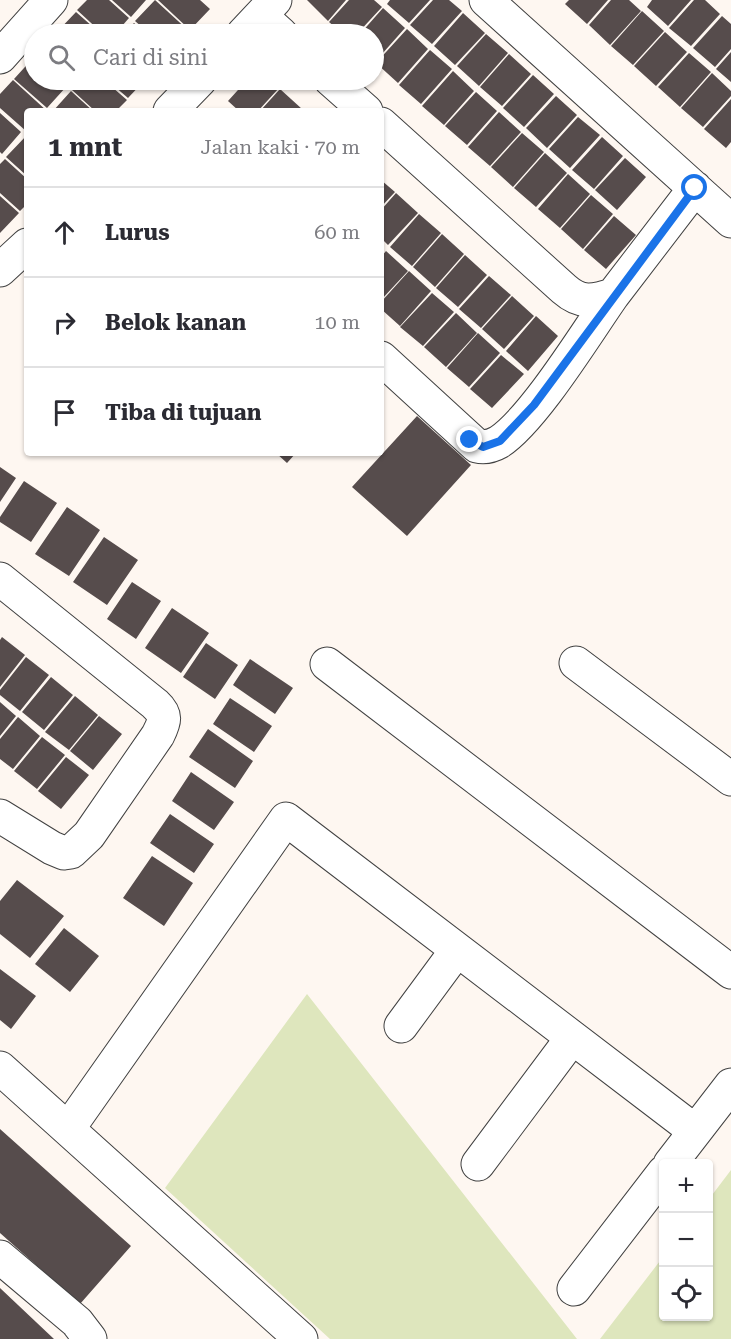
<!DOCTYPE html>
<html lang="id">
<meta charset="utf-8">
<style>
body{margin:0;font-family:"Roboto Serif",serif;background:#f7f7f7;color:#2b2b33}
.controls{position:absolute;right:18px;bottom:18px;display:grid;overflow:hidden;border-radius:6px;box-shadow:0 2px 4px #0004}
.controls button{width:54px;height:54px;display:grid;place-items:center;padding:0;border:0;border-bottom:2px solid #e1e1e2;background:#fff;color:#2b2b33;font:30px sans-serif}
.stop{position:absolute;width:18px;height:18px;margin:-14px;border:4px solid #1a73e8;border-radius:50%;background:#fff}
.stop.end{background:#1a73e8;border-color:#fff;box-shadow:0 2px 6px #0008}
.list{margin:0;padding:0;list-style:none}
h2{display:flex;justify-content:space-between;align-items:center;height:78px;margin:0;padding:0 24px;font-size:26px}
h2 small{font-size:20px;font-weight:400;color:#7c7c81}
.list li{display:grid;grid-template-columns:39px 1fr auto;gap:18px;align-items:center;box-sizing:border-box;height:90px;padding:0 24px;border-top:2px solid #e1e1e2}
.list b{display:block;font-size:22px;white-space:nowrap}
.list em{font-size:20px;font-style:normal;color:#7c7c81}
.icon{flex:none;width:33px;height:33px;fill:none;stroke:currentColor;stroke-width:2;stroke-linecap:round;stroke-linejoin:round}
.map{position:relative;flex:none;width:731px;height:1339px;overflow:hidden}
.search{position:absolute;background:#fff;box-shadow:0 2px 4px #0004;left:24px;top:24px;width:360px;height:66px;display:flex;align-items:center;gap:15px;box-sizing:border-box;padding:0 21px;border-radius:33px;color:#7c7c81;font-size:22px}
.panel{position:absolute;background:#fff;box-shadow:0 2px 4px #0004;left:24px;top:108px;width:360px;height:348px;border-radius:6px}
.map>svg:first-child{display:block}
.green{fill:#dee6bd}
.building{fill:#564c4c}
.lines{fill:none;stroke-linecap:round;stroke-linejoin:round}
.minor-casing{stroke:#414141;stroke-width:35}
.minor{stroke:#fff;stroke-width:33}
.route{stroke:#1a73e8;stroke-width:8}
</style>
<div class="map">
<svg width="731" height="1339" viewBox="0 0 731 1339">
<rect width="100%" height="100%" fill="#fef7f1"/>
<!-- green -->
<path class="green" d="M307 994 577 1339H330L165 1188Z
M731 1170V1339H600L663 1257 664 1316H708L709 1199Z"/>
<!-- building -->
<path class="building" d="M87 0H109L129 18 115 34H103L77 10Z
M112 0H146L131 17Z
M155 0 189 31 186 34H150L135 21Z
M158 0H200L210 9 190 30Z
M307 0H346L328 21Z
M349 0H374L382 7 357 34H343L329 22Z
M390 0H430L409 23 387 4Z
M433 0H449L462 11 432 44 410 25Z
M569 0H608L587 24 565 4Z
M611 0H629L641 11 610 45 589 25Z
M652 0H691L668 26 647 7Z
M694 0H705L720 14 691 46 669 28Z
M383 8 405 28 374 63V34H360Z
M642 11 664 31 633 65 611 46Z
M76 12 101 34H58L56 33Z
M463 13 485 33 455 65 434 46Z
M722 16 731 24V49L715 67 693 48Z
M134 23 147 34H123Z
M407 29 428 49 398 83 376 63Z
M665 32 687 52 656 86 634 66Z
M486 34 508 53 479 86 457 66Z
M430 50 452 69 421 104 399 85Z
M731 52V82L716 69Z
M689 53 711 72 680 107 658 87Z
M509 54 531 74 502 106 480 87Z
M34 57V80H58L66 87 47 108 14 79Z
M453 71 474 91 444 125 422 106Z
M712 73 731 91V96L703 127 681 108Z
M533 75 554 94 524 127 503 108Z
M13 80 47 111H27L26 131 0 108V94Z
M82 80H104L127 100 116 111H95L72 90Z
M107 80H145L128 98Z
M247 80H269L279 88 258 111H239L228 101Z
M280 89 302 109 300 111H260Z
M71 91 93 111H53Z
M476 92 497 111 467 145 445 126Z
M556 96 577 115 547 148 526 128Z
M731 99V142L726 148 704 129Z
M499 112 521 132 490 166 468 147Z
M0 113 21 132 2 154 0 152Z
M578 117 600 135 570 168 549 149Z
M522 133 544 152 513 187 491 167Z
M27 135V176L6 157Z
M602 137 623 156 594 189 572 170Z
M545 153 567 173 536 207 514 188Z
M625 158 646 177 617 210 595 190Z
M5 159 27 179V204L20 211 0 193V164Z
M568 174 590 194 560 228 538 209Z
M381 180 395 192 381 207Z
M396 193 418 213 388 245 381 238V210Z
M591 195 613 214 583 249 561 229Z
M0 196 19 213 0 233Z
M419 214 441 233 412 266 390 247Z
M614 216 636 235 606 269 584 250Z
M442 234 464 254 435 287 413 267Z
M386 251 408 271 381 300V257Z
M465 255 487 275 458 307 436 288Z
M409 271 431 291 400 326 381 309V302Z
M489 276 511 295 481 328 459 309Z
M432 293 454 312 423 346 400 327Z
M512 296 534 316 504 349 482 329Z
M456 313 477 333 446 367 424 347Z
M536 316 558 336 528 371 506 351Z
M478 333 500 353 469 387 447 368Z
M501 355 524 374 492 408 470 389Z
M417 416 471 465 407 536 352 487Z
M276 453H296L287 463Z
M0 467 16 478 0 502Z
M24 481 57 503 31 542 0 522V517Z
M67 507 100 530 69 576 35 554Z
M104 537 138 560 107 605 73 582Z
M132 582 161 601 136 639 107 619Z
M172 608 209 633 181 673 145 648Z
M2 637 25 655 0 687V640Z
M206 643 238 665 215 699 183 677Z
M26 657 49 675 20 711 0 695V690Z
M250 659 293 688 275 714 233 685Z
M51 677 73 695 44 730 22 712Z
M75 696 98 715 69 750 45 732Z
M230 698 272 726 254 752 213 724Z
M0 702 16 716 0 736Z
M99 716 122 734 93 770 70 751Z
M18 717 40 736 13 769 0 759V739Z
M208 729 253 761 235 788 189 757Z
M42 737 65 755 37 789 14 771Z
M66 757 89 775 61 809 38 791Z
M191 772 234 802 214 830 172 801Z
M170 814 214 844 194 873 150 843Z
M152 856 193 883 164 926 123 898Z
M17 880 64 916 30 958 0 934V901Z
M64 928 99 956 70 992 35 964Z
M0 969 36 996 11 1029 0 1020Z
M0 1129 131 1246 80 1304 0 1233Z
M0 1288 54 1339H0Z"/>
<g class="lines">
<!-- minor casing -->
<g class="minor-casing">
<path id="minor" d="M486 0 731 221
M261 16 281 34
M243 34 275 0
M0 57 51 0
M331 80 366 111
M170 111 200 80
M381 124 564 289C581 304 593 301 613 295L695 188
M0 270 27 245
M381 358 477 446C485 448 492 446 499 442 534 419 587 332 613 295
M0 579 155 704C167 715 165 721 158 735L89 835 71 852 64 853 52 848 0 816
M576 663 731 779
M327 664 731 972
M401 1026 457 950
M0 1068 301 1339
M68 1129 286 819 695 1131
M478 1164 572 1038
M670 1164 731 1085
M0 1257 77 1322 90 1339
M574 1289 664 1172"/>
</g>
<!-- minor -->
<use href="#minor" class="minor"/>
</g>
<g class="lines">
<!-- route -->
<path class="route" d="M470 440 483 447 500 441 534 405 695 188"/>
</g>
</svg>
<div class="controls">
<button>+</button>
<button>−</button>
<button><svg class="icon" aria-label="locate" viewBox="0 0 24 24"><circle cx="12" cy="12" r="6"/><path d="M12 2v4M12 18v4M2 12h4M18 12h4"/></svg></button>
</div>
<div class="stop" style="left:695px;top:188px"></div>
<div class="stop end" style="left:470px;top:440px"></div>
<div class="search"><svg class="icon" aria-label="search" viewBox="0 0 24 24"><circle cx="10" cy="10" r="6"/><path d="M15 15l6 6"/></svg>Cari di sini</div>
<section class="panel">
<h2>1 mnt<small>Jalan kaki · 70 m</small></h2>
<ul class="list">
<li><svg class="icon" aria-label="ahead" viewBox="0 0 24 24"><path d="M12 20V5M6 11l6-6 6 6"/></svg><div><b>Lurus</b></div><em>60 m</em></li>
<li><svg class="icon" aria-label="right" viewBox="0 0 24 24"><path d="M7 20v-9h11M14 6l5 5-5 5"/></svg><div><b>Belok kanan</b></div><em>10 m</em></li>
<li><svg class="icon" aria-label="arrive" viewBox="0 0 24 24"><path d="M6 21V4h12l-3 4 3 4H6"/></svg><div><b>Tiba di tujuan</b></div></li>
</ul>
</section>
</div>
